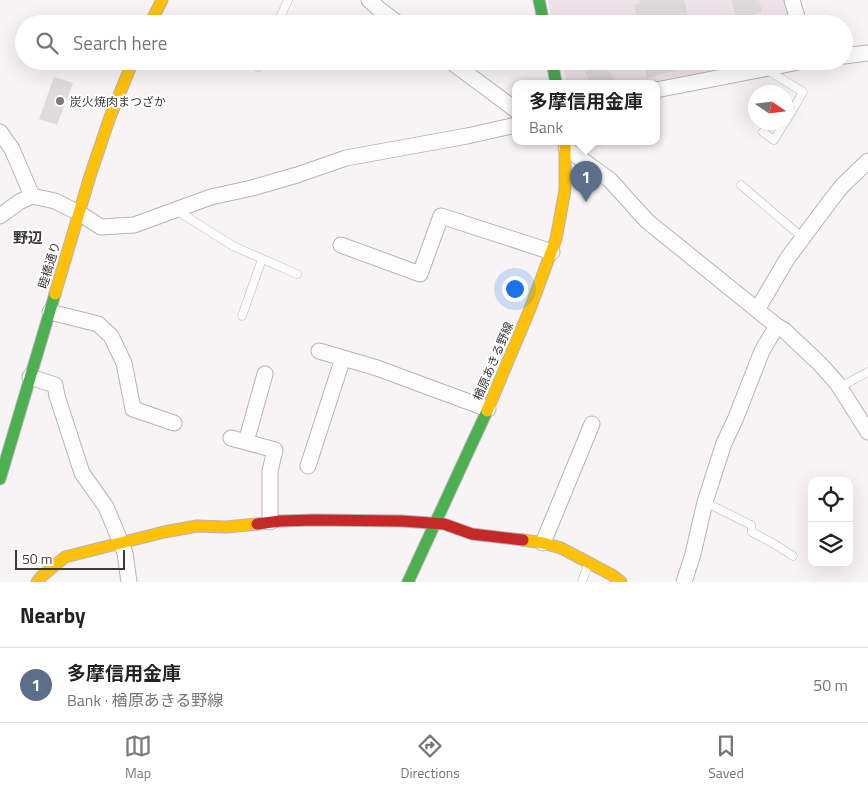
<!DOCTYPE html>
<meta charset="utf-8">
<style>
body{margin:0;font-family:"Titillium Web","Noto Sans JP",sans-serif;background:#f6f6f6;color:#222}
.controls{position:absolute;right:15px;bottom:15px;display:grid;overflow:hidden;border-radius:10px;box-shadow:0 5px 20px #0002}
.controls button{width:45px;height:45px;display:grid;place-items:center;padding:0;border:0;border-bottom:1px solid #e0e0e0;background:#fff;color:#222;font:25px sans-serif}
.compass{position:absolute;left:748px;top:85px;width:45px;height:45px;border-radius:50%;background:#fff;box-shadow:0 5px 20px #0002;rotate:103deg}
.scale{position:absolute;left:15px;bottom:12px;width:110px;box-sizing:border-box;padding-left:5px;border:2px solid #3c393a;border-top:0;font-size:14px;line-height:18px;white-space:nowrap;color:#3c393a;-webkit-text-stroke:4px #fff;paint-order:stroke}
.you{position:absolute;left:514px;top:288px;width:18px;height:18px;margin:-12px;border:4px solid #fff;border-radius:50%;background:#1a73e8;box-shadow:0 0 0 8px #1a73e833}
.badge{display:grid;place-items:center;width:32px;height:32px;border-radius:50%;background:#7e7a7c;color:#fff;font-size:16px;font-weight:700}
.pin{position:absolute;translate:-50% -41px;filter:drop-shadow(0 1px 2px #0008)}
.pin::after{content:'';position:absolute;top:26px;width:18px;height:15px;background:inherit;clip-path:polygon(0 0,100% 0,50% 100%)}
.popup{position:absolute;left:512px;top:80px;width:148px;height:65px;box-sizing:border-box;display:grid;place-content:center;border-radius:10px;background:#fff;filter:drop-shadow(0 1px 4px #0005);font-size:16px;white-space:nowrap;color:#767676}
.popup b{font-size:19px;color:#222}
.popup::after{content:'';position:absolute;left:50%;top:100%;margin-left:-10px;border:10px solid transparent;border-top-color:#fff}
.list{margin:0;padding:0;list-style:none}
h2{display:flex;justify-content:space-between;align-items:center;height:65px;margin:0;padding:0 20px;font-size:21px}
h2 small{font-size:16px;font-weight:400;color:#767676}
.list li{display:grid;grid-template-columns:32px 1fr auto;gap:15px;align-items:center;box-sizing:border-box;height:75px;padding:0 20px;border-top:1px solid #e0e0e0}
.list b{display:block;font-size:19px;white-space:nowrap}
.list p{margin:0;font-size:16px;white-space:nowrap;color:#767676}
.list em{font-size:16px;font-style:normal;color:#767676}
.icon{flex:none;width:28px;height:28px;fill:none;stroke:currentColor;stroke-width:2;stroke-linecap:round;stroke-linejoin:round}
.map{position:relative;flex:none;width:868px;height:582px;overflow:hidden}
.search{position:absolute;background:#fff;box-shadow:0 5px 20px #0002;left:15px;right:15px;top:15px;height:55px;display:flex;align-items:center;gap:12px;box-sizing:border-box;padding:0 18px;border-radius:28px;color:#767676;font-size:19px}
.sheet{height:140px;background:#fff}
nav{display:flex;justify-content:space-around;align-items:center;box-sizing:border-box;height:70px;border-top:1px solid #e0e0e0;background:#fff;font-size:14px;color:#767676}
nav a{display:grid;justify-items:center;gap:2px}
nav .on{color:#7e7a7c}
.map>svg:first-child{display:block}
.built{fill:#efe4e9}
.building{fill:#dedbdc}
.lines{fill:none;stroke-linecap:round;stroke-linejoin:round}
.lane-casing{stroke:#b8b4b6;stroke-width:9}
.street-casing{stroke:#b8b4b6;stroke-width:17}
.fast-casing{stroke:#b8b4b6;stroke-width:13}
.slow-casing{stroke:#b8b4b6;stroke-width:13}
.jam-casing{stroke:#b8b4b6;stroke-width:13}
.lane{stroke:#fefdfe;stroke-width:8}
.street{stroke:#fefdfe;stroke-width:15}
.fast{stroke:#4caf50;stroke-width:11}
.slow{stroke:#ffc107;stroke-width:11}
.jam{stroke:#c62828;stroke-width:11}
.poi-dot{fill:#7e7a7c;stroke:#fff;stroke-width:2}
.labels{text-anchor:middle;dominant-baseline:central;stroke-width:4;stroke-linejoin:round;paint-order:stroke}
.poi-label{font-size:12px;fill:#3c393a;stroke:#fff;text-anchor:start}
.street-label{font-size:12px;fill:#3c393a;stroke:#fff}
.quarter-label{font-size:15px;font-weight:bold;fill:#3c393a;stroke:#fff}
</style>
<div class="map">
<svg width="868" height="582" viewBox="0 0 868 582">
<rect width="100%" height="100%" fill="#f8f4f6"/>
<!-- built -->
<path class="built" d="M548 0H787L793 24H553Z
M562 61H774L652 83H567Z"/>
<!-- building -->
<path class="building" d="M639 0H684L690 24H639L634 5 640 3Z
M732 0H759L762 12 736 19Z
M587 61H614L616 69 608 70 614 78 613 83H589L587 74H586L584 63H587Z
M648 61H699L700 64 647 78 645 67 649 66Z
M54 77 73 83 57 125 39 119Z"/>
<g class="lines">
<!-- lane casing -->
<g class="lane-casing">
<path id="lane" d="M277 24 288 0
M258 67 260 61
M767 70 803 92 786 121
M763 132 774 140 785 122
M741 185 803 238
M176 210 233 246 297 274
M242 316 262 259
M840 387 868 372
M705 502 751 525 752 532 776 545 793 556
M582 582 588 564"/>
</g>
<!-- street casing -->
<g class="street-casing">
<path id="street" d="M369 0 379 9 399 24
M792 0 799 24
M844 56 868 53
M450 61 516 110
M656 90 804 61
M0 132 12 149 32 196
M566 148 610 180 647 221 777 326
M0 216 19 202 32 196 55 201 79 213 101 227 134 225 211 197 252 188 297 175 346 158 467 136 516 125
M341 245 420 274 441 216 552 252
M757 310 787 259 828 204 842 186 868 161
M50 312 98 324 111 336 124 363 133 409 174 423
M319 351 343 358
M30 377 55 385 57 396 82 473 106 507 121 543 125 553 129 582
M231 438 275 450 270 471V522
M246 442 265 374
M308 466 343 358 377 368 488 409
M543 543 592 424
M684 582 693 554 705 502 724 443 735 420 762 351 777 326 784 330 820 364 837 383 868 432"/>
</g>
<!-- fast casing -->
<g class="fast-casing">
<path id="fast" d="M539 0 544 24
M552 61 556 83
M0 479 55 294
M408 582 487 411"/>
</g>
<!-- slow casing -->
<g class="slow-casing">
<path id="slow" d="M150 24 162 0
M55 294 90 176 110 117 133 61
M487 411 530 309 556 239 565 190V141
M523 540 543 543 561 548 612 575 621 582
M37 582 42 576 65 557 164 532 197 526 226 527 257 524"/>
</g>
<!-- jam casing -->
<g class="jam-casing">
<path id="jam" d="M257 524 280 521 315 520 402 521 444 524 472 534 523 540"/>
</g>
<!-- lane -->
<use href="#lane" class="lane"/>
<!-- street -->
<use href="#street" class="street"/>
<!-- fast -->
<use href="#fast" class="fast"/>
<!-- slow -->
<use href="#slow" class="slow"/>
<!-- jam -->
<use href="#jam" class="jam"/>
</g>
<!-- markers -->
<circle class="poi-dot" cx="60" cy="101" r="5"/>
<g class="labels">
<!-- poi labels -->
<g class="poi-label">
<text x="70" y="101">炭火焼肉まつざか</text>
</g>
<!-- street labels -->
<g class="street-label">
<text transform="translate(49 265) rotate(-73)">睦橋通り</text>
<text transform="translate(493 361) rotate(-67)">楢原あきる野線</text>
</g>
<!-- quarter labels -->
<g class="quarter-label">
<text x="28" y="237">野辺</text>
</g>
</g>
</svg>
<div class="controls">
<button><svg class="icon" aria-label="locate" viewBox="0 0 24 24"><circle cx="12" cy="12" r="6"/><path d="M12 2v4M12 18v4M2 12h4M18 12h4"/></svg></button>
<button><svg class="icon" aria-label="layers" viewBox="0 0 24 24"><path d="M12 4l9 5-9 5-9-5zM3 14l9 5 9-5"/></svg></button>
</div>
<svg class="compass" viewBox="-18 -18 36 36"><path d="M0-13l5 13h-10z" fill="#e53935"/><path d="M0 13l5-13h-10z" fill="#767676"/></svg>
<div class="scale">50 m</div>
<div class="you"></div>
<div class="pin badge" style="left:586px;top:202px;background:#5c6f8a">1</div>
<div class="popup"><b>多摩信用金庫</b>Bank</div>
<div class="search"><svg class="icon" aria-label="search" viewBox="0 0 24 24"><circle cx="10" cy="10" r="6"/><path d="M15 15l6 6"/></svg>Search here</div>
</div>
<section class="sheet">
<h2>Nearby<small></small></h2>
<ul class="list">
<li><span class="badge" style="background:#5c6f8a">1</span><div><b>多摩信用金庫</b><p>Bank · 楢原あきる野線</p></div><em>50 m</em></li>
</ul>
</section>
<nav>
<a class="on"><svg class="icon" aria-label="map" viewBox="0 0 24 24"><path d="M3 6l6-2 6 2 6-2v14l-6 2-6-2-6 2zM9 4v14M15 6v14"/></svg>Map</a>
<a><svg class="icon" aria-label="directions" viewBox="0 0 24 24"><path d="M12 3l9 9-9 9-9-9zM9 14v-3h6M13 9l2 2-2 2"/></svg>Directions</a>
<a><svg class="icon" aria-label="saved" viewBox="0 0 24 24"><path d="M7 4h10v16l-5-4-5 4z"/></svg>Saved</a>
</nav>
